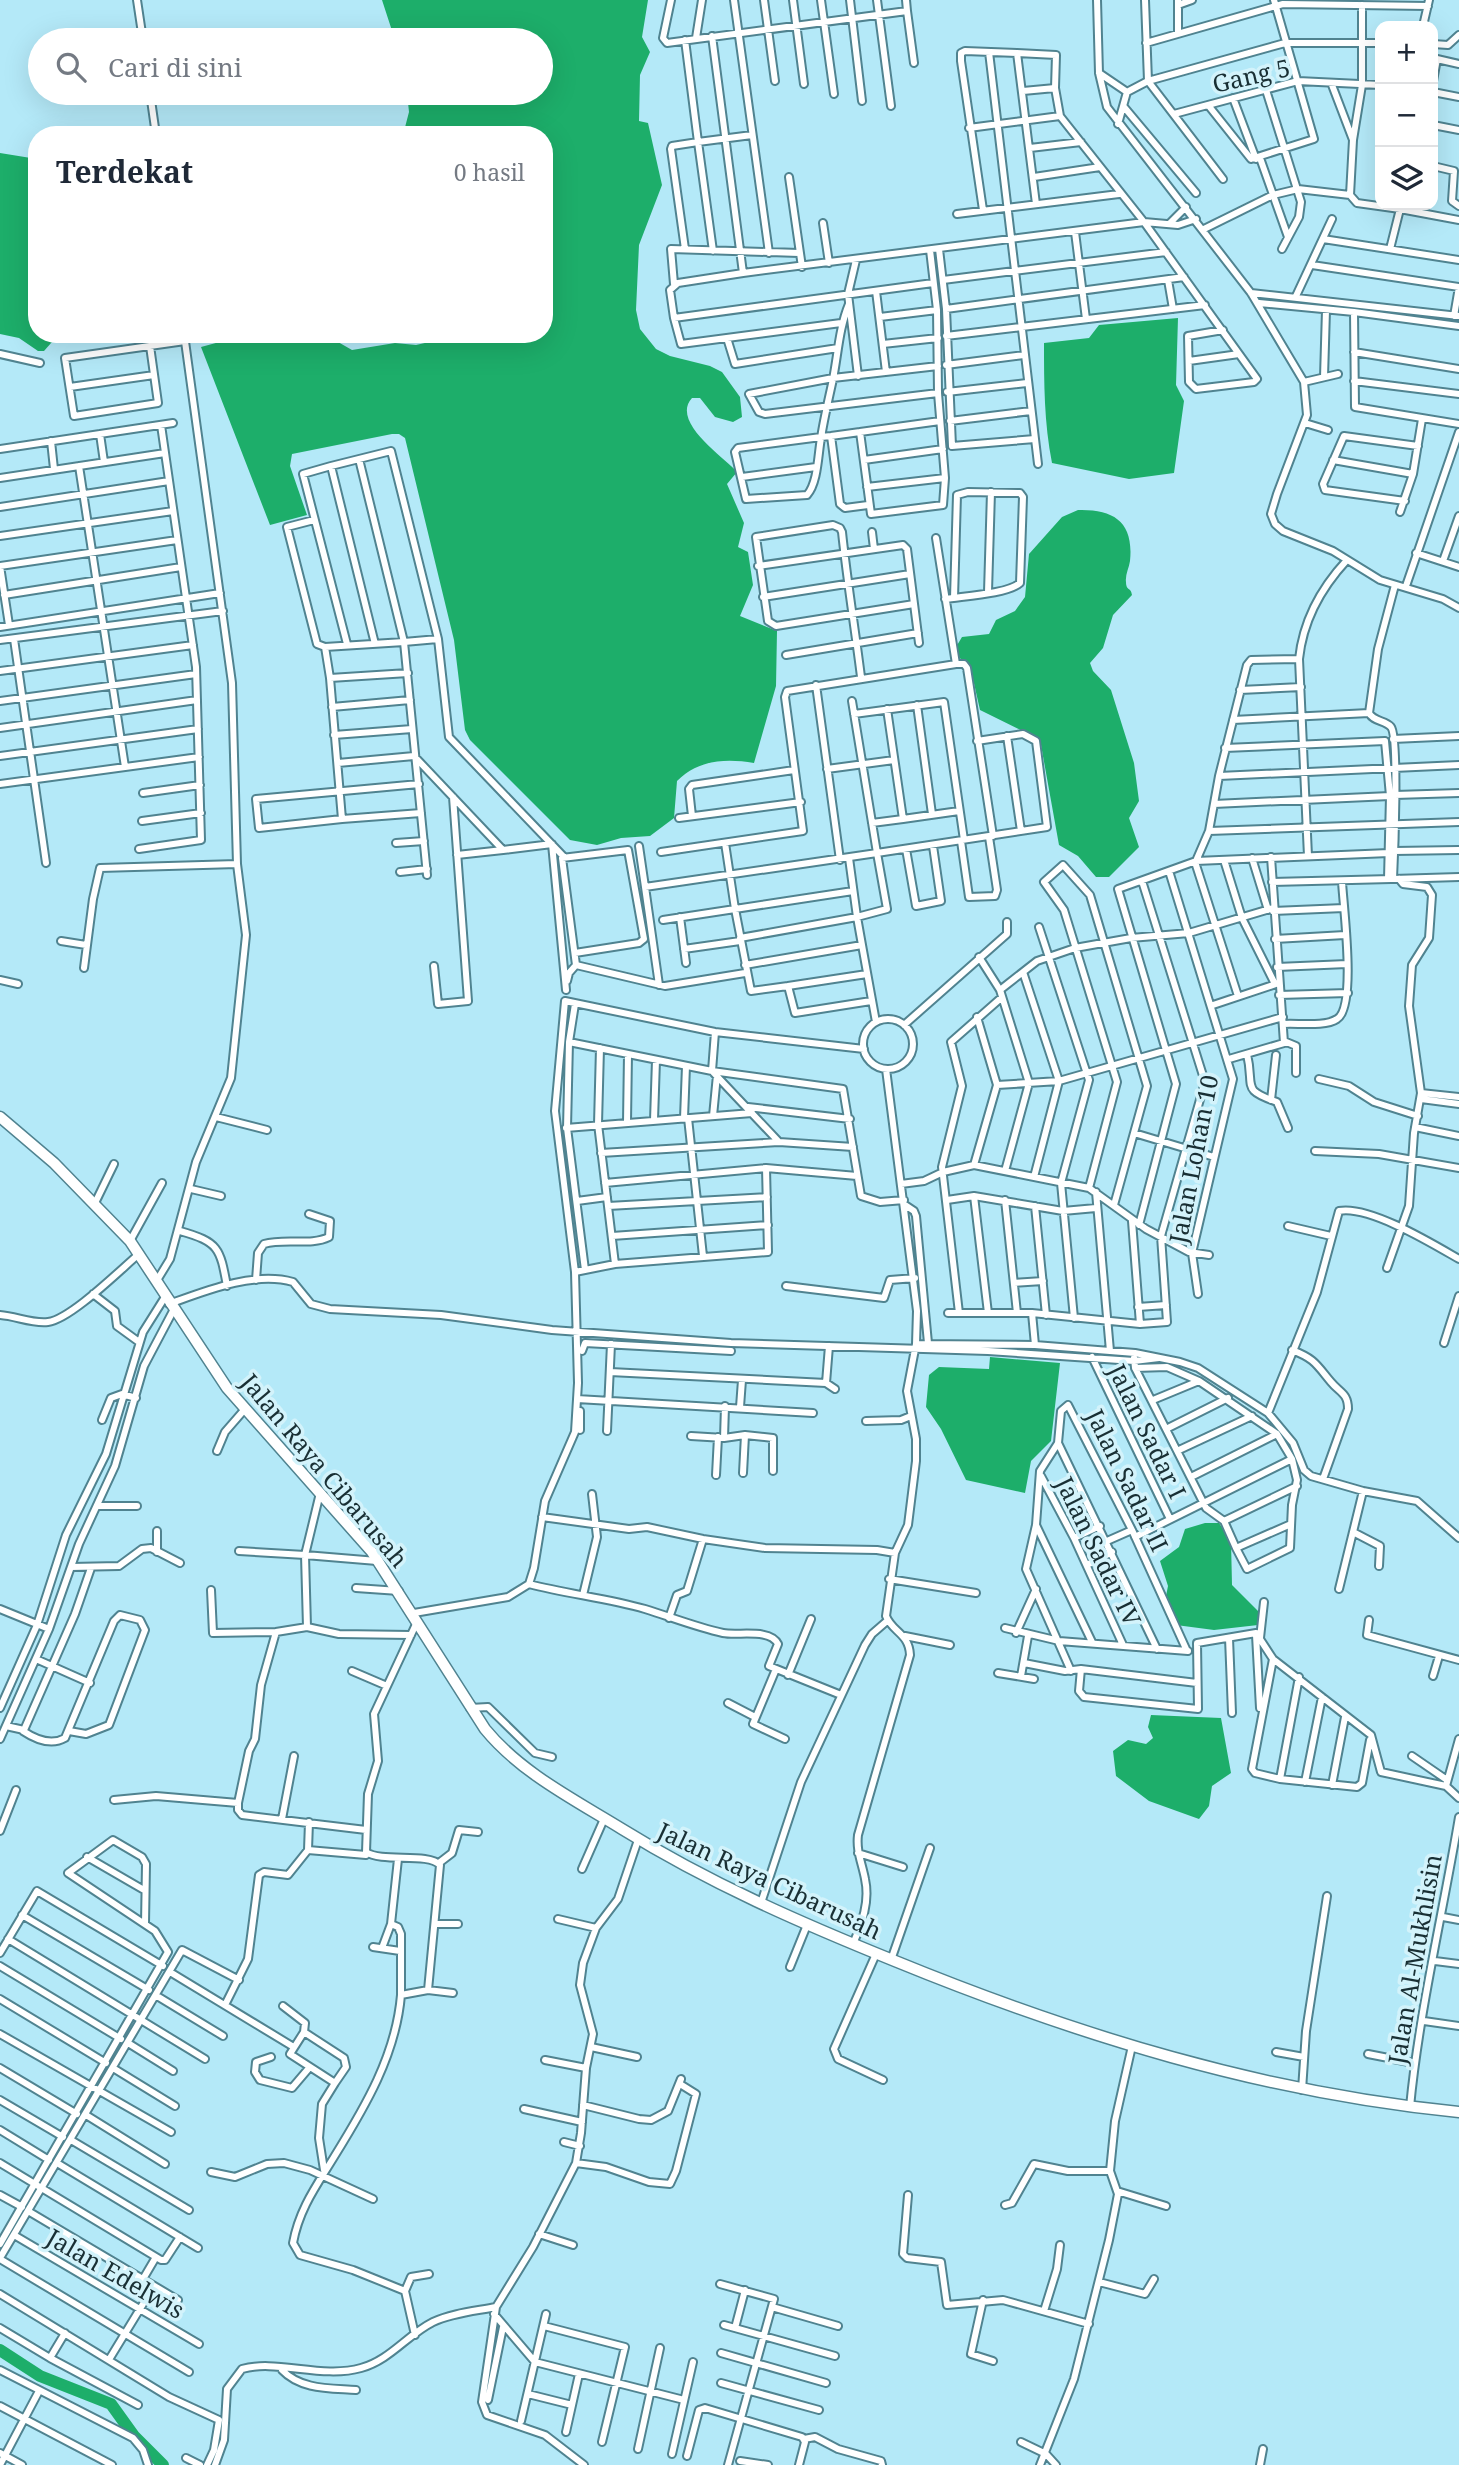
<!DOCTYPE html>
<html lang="id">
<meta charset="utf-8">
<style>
body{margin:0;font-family:"Noto Serif",serif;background:#f2f2f3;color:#1f2937}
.controls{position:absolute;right:21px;top:21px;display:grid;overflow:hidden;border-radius:14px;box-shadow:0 7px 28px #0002}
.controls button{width:63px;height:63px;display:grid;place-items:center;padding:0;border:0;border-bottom:2px solid #e0e1e3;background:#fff;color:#1f2937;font:35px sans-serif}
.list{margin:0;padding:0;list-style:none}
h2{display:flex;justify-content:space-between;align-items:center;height:91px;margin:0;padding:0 28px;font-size:30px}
h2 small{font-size:23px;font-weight:400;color:#747a83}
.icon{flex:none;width:38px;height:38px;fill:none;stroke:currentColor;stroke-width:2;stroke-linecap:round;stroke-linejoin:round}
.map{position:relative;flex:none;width:1459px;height:2465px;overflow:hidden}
.search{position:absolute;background:#fff;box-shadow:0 7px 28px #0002;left:28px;top:28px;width:525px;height:77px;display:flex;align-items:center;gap:18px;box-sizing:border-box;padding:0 24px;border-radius:38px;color:#747a83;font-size:26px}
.panel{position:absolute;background:#fff;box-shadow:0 7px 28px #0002;left:28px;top:126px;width:525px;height:217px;border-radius:28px}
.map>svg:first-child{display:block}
.water{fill:#1dae6a}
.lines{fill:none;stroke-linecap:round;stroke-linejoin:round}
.river{stroke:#1dae6a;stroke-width:12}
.minor-casing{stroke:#508390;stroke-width:10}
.primary-casing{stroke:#508390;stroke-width:13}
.minor{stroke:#fff;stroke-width:6}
.primary{stroke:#fff;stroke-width:10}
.labels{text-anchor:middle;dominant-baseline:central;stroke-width:7;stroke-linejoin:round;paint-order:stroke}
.street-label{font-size:24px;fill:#192f34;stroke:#d3f3fb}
</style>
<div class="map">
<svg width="1459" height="2465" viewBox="0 0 1459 2465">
<rect width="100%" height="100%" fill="#b4e9f8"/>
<!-- water -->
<path class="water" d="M382 0H648L642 37 650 52 640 75 639 121 648 123 662 185 639 245 636 310 640 329 656 349 670 356 710 366 722 372 740 397 742 417 733 422 715 417 700 398H692C670 422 725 458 737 472L727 484 744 523 738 547 748 552 753 585 740 616 777 631 776 686 754 763C725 758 698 760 677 781L674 818 650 836 621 838 597 845 570 840 470 740 465 730 454 640 405 438 399 434H392L292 454 290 466 307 515 270 525 201 347 249 334H324L352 350 395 343 416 345 438 340 440 334H544V135H403L409 112 407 93H541V40H395Z
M0 153 37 159V334H59L44 351H38L19 338 0 334Z
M1178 318 1176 385 1184 401 1174 473 1129 479 1052 463C1044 423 1044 383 1044 343L1089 338 1099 325Z
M1078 510C1114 509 1134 522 1130 561 1129 568 1125 575 1126 582 1126 591 1131 587 1132 595L1113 615 1103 648 1090 663 1093 671 1111 690 1134 763 1139 801 1129 818 1139 847 1109 877H1096L1078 856 1059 845 1041 745 1035 737 980 710 971 670 958 656 956 647 962 637 989 634 996 620 1015 611 1025 597 1029 554 1062 517Z
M990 1357 1060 1363 1051 1441 1031 1461 1025 1493 966 1480 941 1429 926 1407 929 1375 939 1367 989 1369Z
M1205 1523H1219L1231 1541 1232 1585 1258 1611V1625L1214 1630 1176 1625 1165 1601 1168 1586 1160 1561 1179 1547 1185 1529Z
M1151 1715 1221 1718 1231 1773 1212 1786 1209 1806 1199 1819 1149 1801 1116 1776 1113 1751 1128 1740 1146 1744 1153 1738 1148 1727Z"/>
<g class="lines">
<!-- river -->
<path class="river" d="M0 2350 40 2376 111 2404 134 2436 163 2465"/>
<!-- minor casing -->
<g class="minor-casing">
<path id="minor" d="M137 0 143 40
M671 0 663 38 667 43 907 11 914 63
M734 0 769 253
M764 0 775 81
M793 0 804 84
M821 0 834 94
M850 0 862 101
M877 0 891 106
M906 0 907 11
M1097 0 1099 73 1107 107 1251 293 1304 382 1307 415 1277 494 1271 514 1275 524 1283 531 1333 551 1380 580 1443 599 1459 608
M1145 0 1148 81 1223 179
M1178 0V34
M1178 5 1192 0
M1423 26 1429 0
M712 36 743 273
M696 38 702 0
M685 40 698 142 752 135
M1146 43 1283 4 1428 6
M1433 44 1448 45 1459 35
M989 52 1038 464
M1017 53 1056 55 1055 88 1060 116 1144 222 1257 379 1254 382 1196 389 1189 382 1188 336 1223 330
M1099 73 1127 92 1118 124
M1433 81 1437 59 1459 64
M1332 85 1353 140 1362 85V5
M1266 90 1301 202 1299 217 1282 249
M1023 91 1055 88
M1127 92 1148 81 1285 43H1380
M1433 92 1459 97
M150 93 156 135
M1233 98 1256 159
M1208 105 1251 159 1314 139 1274 0
M1124 107 1196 193
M1174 114 1298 81 1380 85
M1433 125 1459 130
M969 128 1060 116
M1030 148 1081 142
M1260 158 1288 237
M1433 166 1454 171 1452 201 1459 206
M789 177 802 267
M1034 177 1100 167
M1350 195 1353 140
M1400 209 1459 220
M983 210 961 61V53L965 51 1017 53 1036 204
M957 214 1119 194
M823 223 829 263
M1170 223 1186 207
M1204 229 1273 195 1298 189 1350 195 1357 203 1400 209 1390 249
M1075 232 1086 319
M1323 239 1459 260
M685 249 671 149 672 146 698 142 713 251
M939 249 946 309 952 446 1035 439
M856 260 848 294 858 376
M1312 265 1459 287
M943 280 1166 252
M1168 280 1173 309
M933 283 674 318 670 290 678 283 743 273 1144 222 1178 225 1196 219
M674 284 671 249 799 253
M876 291 886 372
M1251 293 1459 316
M1296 296 1332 219
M1259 303 1354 312 1459 326
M849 304C839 328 838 354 833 379 829 398 824 418 821 438 818 454 818 483 807 495L746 499 735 452 738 448 821 437 831 436 940 421
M946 309 1184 277
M1354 312 1355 407 1459 424
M1454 316 1459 287
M880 317 937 310
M674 318 681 344 841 323
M946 336 1205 305
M727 338 735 364 838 348
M883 344 938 338
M150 346 158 403 74 416 65 358 185 341
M1354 352 1459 369
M0 354 40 363
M1189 361 1239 354
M946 365 1024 355
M1324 377 1326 310
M1354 381 1459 394
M1304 382 1338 374
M70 387 154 375
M947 392 1027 383
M938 393 765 414 759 412 749 394 833 378 938 366
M950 421 1031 411
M1305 423 1328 430
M860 432 871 514 943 505 945 478 938 393 937 310 930 250
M100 434 104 462
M831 436 840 504 845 508 868 505
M51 441 54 469
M0 449 173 423
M359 459 331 466 375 644
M864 460 943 449
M1333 460 1413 474
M79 466 125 767
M331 466 303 474 347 644
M742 477 816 467
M0 478 165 453
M867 487 945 478
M1405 501 1325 490 1323 484 1344 436 1418 446
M0 507 169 481
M1400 512 1413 474 1422 419
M314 520 287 527 317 644 325 647 330 678 342 819 421 813
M872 532 874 549
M0 536 173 511
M1416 553 1459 567
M1443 561 1459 516
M0 566 177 540
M0 566 9 625
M758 566 903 545 907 549 919 643
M1406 586 1459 432
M988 592 991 492
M4 595 181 567
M763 597 910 574
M945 599C964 596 1007 594 1020 583L1023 497 1020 493 968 492 957 495 954 598
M0 627 220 593
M14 639 46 863
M438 639 404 642 359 459 391 451 438 639 449 737 563 856
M0 640 223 611
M325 647 404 642 427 875
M786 655 918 633
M1299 659C1303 621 1321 588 1347 560
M956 664H964L967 668 993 836
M0 671 193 645
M861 677C855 629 847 580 842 532L840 528 833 525 756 537 768 621 776 626 914 604
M330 678 408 673
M816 685 840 860
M1240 690 1301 687
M0 701 196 674
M852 701 877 853 1047 827 1036 741 1023 734 977 741
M917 705 932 814
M332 707 410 700
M1369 713 1378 649 1395 585
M854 714 944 702 964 840
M1233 720 1369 713C1374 722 1385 720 1391 727 1399 737 1394 859 1393 879L1459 877
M0 728 197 700
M334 735 412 729
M1007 736 1021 831
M1393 739 1459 736
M1225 748 1385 741 1390 796 1388 879
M0 756 198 729
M338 763 414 756 503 850 552 844 566 990
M827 769 894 760
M1219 776 1459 765
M0 784 199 757
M143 793 200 785
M1395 795 1459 793
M1214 804 1390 796
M692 816 689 789 692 785 794 770
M679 818 801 802
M342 819 259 828 256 799 419 784
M903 819 959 811
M142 821 201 813
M872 823 903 819 887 709
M1209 831 1459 822
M961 841 969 897 995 896 997 890 989 837
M396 843 424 841
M639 846 645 887 877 853 887 909 857 917 862 945 745 965
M139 849 201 840 196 667 161 425
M906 849 916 906 941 901 933 846
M1394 851 1459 850
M661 852 803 831 785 697 787 691 956 664 936 538
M457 855 503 850
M1252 858 1268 910
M1224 860 1242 918 1275 984
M1196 861 1209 831 1219 776 1247 665 1251 660 1299 659 1308 856
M1195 862 1238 996
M1169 871 1233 1079 1192 1253 1198 1294
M400 872 427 869
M1399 879 1403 884 1427 887 1432 895 1429 938 1412 965 1409 1006 1421 1093
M1272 882 1391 879
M645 887 659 985
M853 891 735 909 751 991 788 986 795 1013 871 1001
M1273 911 1344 908
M680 917 686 963
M663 920 735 909 725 843
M1039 927 1089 1080 1061 1183 1074 1318
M740 938 857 917 849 858
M1275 939 1345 935
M61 941 86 945
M862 945 876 1022
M684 949 740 941
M575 953 639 943 644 939 628 850 562 858 576 965
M979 957 1000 990 1029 1083 1005 1171
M434 966 438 1004 468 1001 453 797
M1277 967 1347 964
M84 968 93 899 100 868 237 864
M1023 972 1059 1081 1034 1177
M0 980 18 984
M567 981 569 973 576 965 665 986 745 973
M788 986 867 974
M1000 990 1037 961 1075 948 1131 938 1189 933 1273 908
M1279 995 1348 993
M575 1004 569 1042 567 1128 585 1270
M1213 1005 1276 984
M863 1044a25 25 0 1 1 50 0a25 25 0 1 1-50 0Z
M1284 1024C1298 1023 1325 1027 1337 1019 1357 1007 1343 905 1342 881
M904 1025 1007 934V922
M715 1032 712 1071 779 1142
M1284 1041 1296 1046V1073
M569 1042 712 1071 843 1089 861 1196 880 1202 904 1200
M600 1048 598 1124 615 1264
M1247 1054C1255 1088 1240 1089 1277 1102L1288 1128
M1229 1059 1284 1043 1271 857
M1319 1079 1349 1086 1374 1102 1418 1116
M997 1085 1059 1081 1283 1017
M1421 1099 1459 1104
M1271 1100 1276 1055
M748 1107 850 1119
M713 1116 717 1075
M216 1117 267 1130
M684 1118 686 1066
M688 1118 703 1256
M654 1120 656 1060
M627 1122 628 1054
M1415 1127 1459 1136
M566 1128 752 1113
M1134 1133 1214 1157
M1315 1151 1379 1154 1459 1168
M601 1153 779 1142 853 1147
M974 1165 997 1085 977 1017
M605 1183 766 1168 857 1176
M901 1184 924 1181 943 1172 974 1165 1089 1188 1146 1229 1189 1252 1209 1255
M1089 1188 1117 1082 1064 910 1044 882 1063 865 1090 895 1147 1086 1114 1205
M191 1189 221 1196
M1096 1192 1110 1351
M974 1196 988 1313
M947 1200 974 1196 1063 1211 1096 1208
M1005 1200 1017 1313
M577 1201 607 1197
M95 1203 114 1164
M905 1205 914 1211 916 1216 928 1343
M608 1206 767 1197
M1035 1206 1046 1315
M1132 1221 1140 1324
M1139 1225 1176 1084 1118 889 1196 861 1389 853
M1288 1226 1331 1236
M180 1231C219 1242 220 1248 227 1286
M612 1236 768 1225
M130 1241 162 1183
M1387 1268 1409 1206 1414 1133 1421 1093 1459 1097
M575 1272 615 1264 768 1252 766 1168
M256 1280 258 1253 264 1244C285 1238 311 1246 329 1237L330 1221 309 1214
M156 1282 170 1259 196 1162 231 1078 246 935 237 864 232 683 184 334
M1014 1283 1043 1281
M786 1286 884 1298 890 1280 915 1278
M93 1294 115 1311 117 1326 139 1342
M169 1304C205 1291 254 1271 293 1282L311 1304 330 1309 441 1315 552 1330 731 1343 988 1351 1134 1361 1159 1358
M1138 1307 1166 1305
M948 1313H1032L1140 1324 1167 1322 1161 1236 1205 1082 1142 881
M959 1313 942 1167 962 1086 951 1042 1001 998
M1032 1313 1035 1345
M0 1315C16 1316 32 1324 48 1322 71 1319 120 1270 139 1254
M1444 1343 1459 1296
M916 1344 1035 1345 1135 1353 1180 1362 1198 1368 1268 1413 1293 1443 1304 1470 1311 1476 1363 1491 1417 1501 1459 1538
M829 1346 826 1383 835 1389
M1292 1350C1315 1359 1316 1364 1331 1382 1340 1393 1348 1393 1348 1409L1323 1479
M582 1351 585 1343 731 1351
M1092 1357 1170 1519
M1134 1358 1135 1368 1206 1508 1224 1521 1236 1548 1291 1524
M1135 1368 1167 1367 1199 1381
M610 1372 826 1383
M577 1399 813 1413
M740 1407 742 1380
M1268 1413 1317 1292 1339 1211C1369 1205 1433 1244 1459 1259
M102 1420 111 1398 122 1394 136 1398
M866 1421 901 1420 911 1416
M1168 1428 1228 1398
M580 1430V1411
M607 1431 611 1344
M691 1436 724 1438 725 1406
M724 1438 745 1435 773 1438V1471
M1058 1443 1157 1649
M1179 1450 1252 1416
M217 1451 225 1432 245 1409
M743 1473 745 1435
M716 1475 718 1437
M1041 1476 1074 1538 1123 1645
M1191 1477 1277 1434
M98 1506H137
M542 1517 629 1529 647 1527 703 1539 765 1548 877 1550 895 1553
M1224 1521 1297 1486
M1036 1525 1092 1642
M157 1531V1552
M1353 1532 1380 1546 1379 1566
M1135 1537 1292 1459 1277 1434 1199 1381 1153 1400
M1074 1538 1100 1526
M1107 1541 1132 1530
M1236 1548 1247 1569 1290 1548 1292 1505 1297 1480 1292 1459
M239 1551 305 1555 320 1493
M1087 1565 1112 1552
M71 1567 119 1566 142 1549 151 1548 180 1563
M889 1579 976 1593
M529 1584C567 1594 607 1598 645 1609 671 1617 696 1627 723 1633 738 1636 770 1628 778 1644L769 1666 841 1695
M356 1588 399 1591
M1339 1589 1363 1491
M211 1590 213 1633 276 1632
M583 1595 597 1537 592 1494
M0 1609 49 1629
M414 1613 508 1597 529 1584 534 1568 545 1501 575 1432 578 1383 575 1272 555 1111 565 1001 715 1032 864 1049
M669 1618 677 1595 687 1591 703 1539
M1369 1620 1367 1635 1459 1660
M307 1627 305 1555 377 1561
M1005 1628 1059 1641 1188 1651
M1016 1633 1036 1589
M1256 1635 1260 1708
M905 1636 950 1645
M1229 1638 1232 1713
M1260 1638 1264 1602
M36 1659 90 1683
M1273 1659 1252 1769 1255 1773 1280 1779 1357 1787 1362 1783 1370 1740
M1024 1663 1065 1671 1081 1669 1197 1683
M776 1669 753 1724 785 1739
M1081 1669 1079 1691 1084 1697 1198 1709 1197 1643 1256 1633 1273 1659 1371 1735 1381 1772 1446 1786
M352 1671 387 1686
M1071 1671 1026 1569 1036 1525 1040 1471 1058 1443 1061 1411 1068 1405 1132 1530 1187 1651
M998 1673 1034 1679
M788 1675 811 1619
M1021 1676 1028 1636
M1433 1676 1439 1656
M728 1703 755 1717
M0 1708 37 1625 66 1535 106 1454 143 1332 165 1297
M470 1708 488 1707 535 1753 552 1757
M6 1726 24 1730 75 1614 91 1568
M23 1731C35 1739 51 1746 65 1738L114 1621 120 1615 140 1620 145 1630 109 1725 86 1734 69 1731
M0 1739 49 1629 79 1544 115 1466 144 1366 173 1311
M1459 1739 1446 1786 1459 1798
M1412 1756 1447 1780
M1280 1779 1299 1677
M1305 1782 1322 1697
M1332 1785 1345 1717
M114 1800 156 1796 238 1803V1810L242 1815 366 1830
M238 1803 249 1751 255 1739 261 1685 276 1632 307 1627 339 1634 411 1635
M282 1819 294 1756
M0 1831 16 1790
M308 1850 309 1822
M858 1853 903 1867
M87 1857 144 1890
M398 1859 391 1924 398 1927 401 1934V1995
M439 1863 452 1853 459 1830 478 1832
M582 1869 604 1819
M761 1903 801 1782 865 1645 872 1634 887 1621
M22 1915 149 1990
M1443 1917 1459 1920
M558 1919 596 1928
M435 1924H458
M8 1939 205 2059
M853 1944C862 1923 870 1902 865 1879 862 1863 856 1851 858 1835L910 1655C909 1633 892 1632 886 1616L895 1553 908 1525 916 1461V1439L907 1391 916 1344 917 1311 886 1069
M373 1947 400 1951
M382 1948 391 1924
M0 1953 37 1891 163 1966
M876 1954 834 2049 838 2059 883 2080
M891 1960 930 1848
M1435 1961 1459 1964
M0 1966 121 2039
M790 1967 807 1925
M170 1972 292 2046
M428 1990 453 1993
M157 1996 223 2036
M0 1999 106 2063
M225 2005 248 1959 259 1875 264 1872 288 1875 308 1850 366 1855
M283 2006 305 2023 304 2032 290 2054 335 2083 346 2067 344 2058 304 2032
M1424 2021 1459 2026
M0 2034 171 2132
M128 2043 173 2071
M591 2047 637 2057
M1276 2052 1304 2057
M1368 2054 1414 2063
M271 2057 256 2062 255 2072 260 2080 292 2088 309 2068
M545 2060 586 2068
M0 2068 77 2114
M113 2068 175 2106
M1302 2090 1306 2031 1327 1896
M0 2100 63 2137
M583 2105 639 2119 651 2120 668 2111 681 2079
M1410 2107C1419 2012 1443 1913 1459 1817
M524 2109 582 2122
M86 2115 165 2164
M0 2130 49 2160
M71 2140 189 2210
M564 2142 580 2146
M0 2163 161 2260H165L180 2237
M57 2163 198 2248
M576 2163 606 2167 649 2182 670 2184 676 2171 696 2094 680 2084
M324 2170 319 2138 322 2104 335 2083
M211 2172 235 2177 267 2164 284 2163 310 2170 373 2199
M1117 2191 1166 2206
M0 2195 22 2207
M908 2195 903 2254 907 2258 941 2262 947 2305 1003 2300 1089 2324
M1005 2205 1012 2203 1034 2164 1068 2171H1110
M28 2211 178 2300
M539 2234 573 2245
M14 2235 199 2344
M0 2244 168 1952 155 1931 68 1873 113 1840 142 1857 146 1864 145 1924
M0 2258 182 1950 239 1980
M0 2259 189 2372
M143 2279 156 2257
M1099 2282 1145 2294 1154 2279
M720 2284 774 2299 728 2465
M405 2291 411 2277 429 2274
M0 2294 169 2397 219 2420 214 2450 207 2465
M983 2300 971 2354 993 2361
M772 2307 838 2326
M1044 2311 1057 2269 1060 2245
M494 2314 535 2362 684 2400
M724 2325 835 2356
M544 2326 625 2347 602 2442
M0 2328 50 2358 65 2333
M735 2328 745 2290
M415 2335 405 2291 353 2270 300 2255 293 2243C299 2209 317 2185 334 2157 365 2107 396 2055 401 1995L428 1990 440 1865C428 1852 382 1863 366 1852L368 1794 378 1761 374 1714 417 1622
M721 2353 826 2383
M50 2358 138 2405
M110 2358 154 2286
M0 2370 133 2438 143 2450 148 2465
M282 2370C301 2390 330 2388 356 2390
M721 2383 819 2410
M528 2394 572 2405
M488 2400 503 2327
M0 2406 112 2465
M521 2421 546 2314
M566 2432 579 2374
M804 2439 815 2437 838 2449 881 2461 882 2465
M1021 2442 1046 2454 1056 2465
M638 2449 660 2348
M0 2453 22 2465
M672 2454 693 2362
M687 2456 699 2410 705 2408 802 2437 805 2442 799 2465
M186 2458 200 2465
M740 2461 768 2465
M0 2465 39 2391
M215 2465 224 2440 227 2389 242 2369C276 2359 322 2379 361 2368 390 2360 407 2335 433 2322 452 2313 476 2311 496 2307
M584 2465 545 2435 487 2415 482 2402 496 2307 533 2247 576 2163 581 2133 586 2068 593 2034 580 1985 583 1963 596 1928 618 1899 638 1840
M1040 2465 1074 2379 1109 2240 1118 2194 1110 2171 1115 2121 1132 2046
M1260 2465 1263 2449"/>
</g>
<!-- primary casing -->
<g class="primary-casing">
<path id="primary" d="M0 1117 54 1163 130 1241 227 1388 372 1552 485 1729C521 1773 575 1800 622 1829 709 1883 801 1923 895 1961 1076 2035 1264 2093 1459 2112"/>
</g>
<!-- minor -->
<use href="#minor" class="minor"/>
<!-- primary -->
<use href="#primary" class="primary"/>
</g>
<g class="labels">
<!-- street labels -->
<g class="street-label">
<text transform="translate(1251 75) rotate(-13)">Gang 5</text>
<text transform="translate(1193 1159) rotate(-79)">Jalan Lohan 10</text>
<text transform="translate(1148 1431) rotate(64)">Jalan Sadar I</text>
<text transform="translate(325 1470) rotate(50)">Jalan Raya Cibarusah</text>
<text transform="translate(1128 1480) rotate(64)">Jalan Sadar II</text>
<text transform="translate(1099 1551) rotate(64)">Jalan Sadar IV</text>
<text transform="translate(770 1880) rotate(25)">Jalan Raya Cibarusah</text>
<text transform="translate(1414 1959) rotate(-80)">Jalan Al-Mukhlisin</text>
<text transform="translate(116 2273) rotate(30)">Jalan Edelwis</text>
</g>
</g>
</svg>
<div class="controls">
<button>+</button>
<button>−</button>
<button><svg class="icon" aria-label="layers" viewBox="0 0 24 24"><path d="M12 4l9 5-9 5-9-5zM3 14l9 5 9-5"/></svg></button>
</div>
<div class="search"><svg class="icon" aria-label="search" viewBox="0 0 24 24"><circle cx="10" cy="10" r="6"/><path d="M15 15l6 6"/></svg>Cari di sini</div>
<section class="panel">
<h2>Terdekat<small>0 hasil</small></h2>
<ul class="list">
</ul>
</section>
</div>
